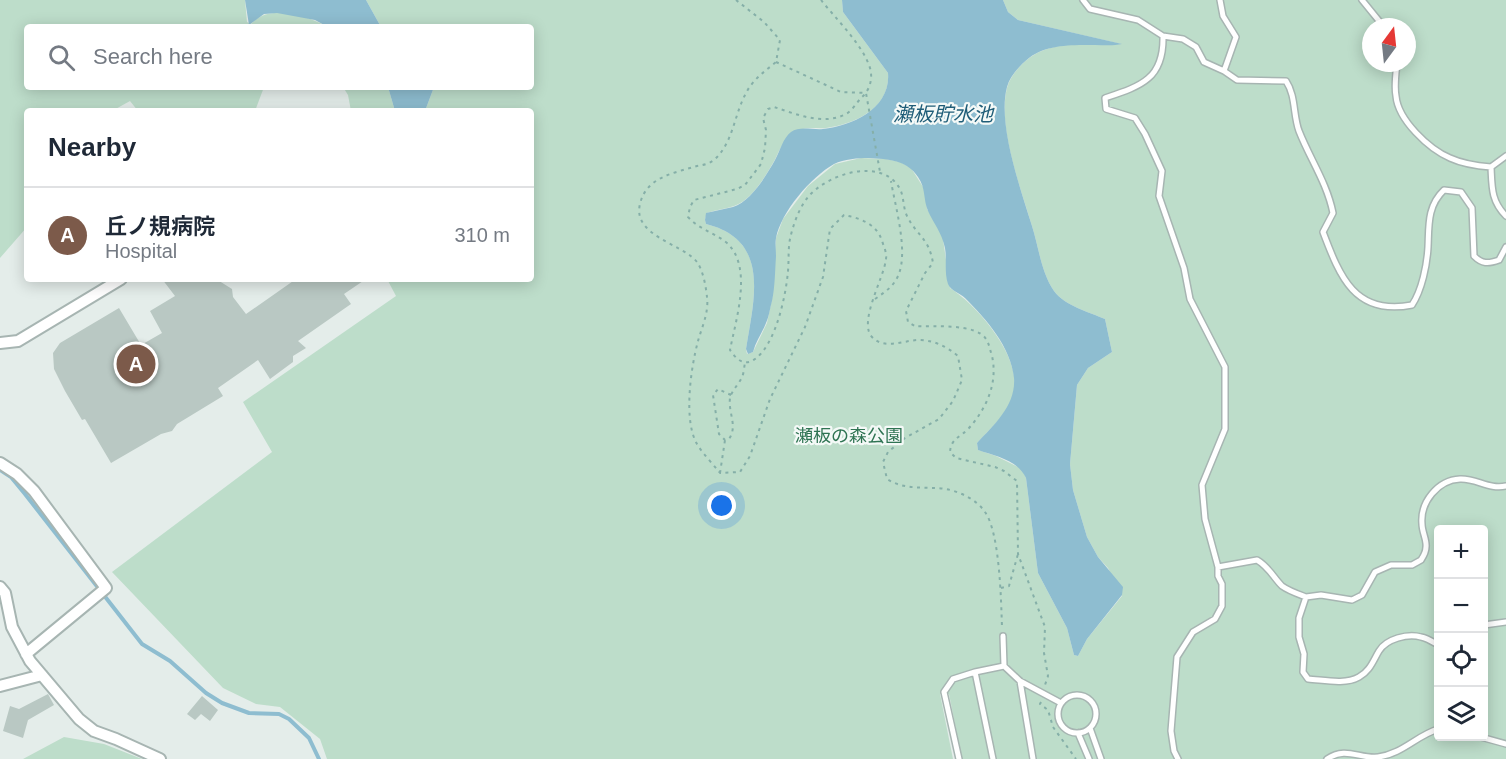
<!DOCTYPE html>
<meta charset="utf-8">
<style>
body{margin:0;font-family:Arial,"Noto Sans JP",sans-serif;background:#f2f2f3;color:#1f2937}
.controls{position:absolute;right:18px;bottom:18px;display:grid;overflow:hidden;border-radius:6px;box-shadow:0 3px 15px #0003}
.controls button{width:54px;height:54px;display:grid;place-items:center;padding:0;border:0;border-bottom:2px solid #e0e1e3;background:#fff;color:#1f2937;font:30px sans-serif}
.compass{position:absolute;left:1362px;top:18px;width:54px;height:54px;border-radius:50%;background:#fff;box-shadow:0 3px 15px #0003;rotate:15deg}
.you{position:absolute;left:722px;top:506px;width:21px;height:21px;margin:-15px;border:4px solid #fff;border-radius:50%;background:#1a73e8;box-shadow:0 0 0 9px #1a73e833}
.badge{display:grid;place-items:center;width:39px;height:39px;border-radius:50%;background:#7c5a4a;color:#fff;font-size:20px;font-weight:700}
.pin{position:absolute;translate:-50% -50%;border:3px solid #fff;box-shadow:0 2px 6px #0006}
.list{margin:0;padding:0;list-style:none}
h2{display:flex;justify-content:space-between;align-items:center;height:78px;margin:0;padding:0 24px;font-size:26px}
h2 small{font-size:20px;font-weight:400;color:#747a83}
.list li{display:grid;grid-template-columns:39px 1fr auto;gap:18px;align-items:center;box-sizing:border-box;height:96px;padding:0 24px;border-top:2px solid #e0e1e3}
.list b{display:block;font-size:22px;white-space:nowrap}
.list p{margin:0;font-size:20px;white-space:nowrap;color:#747a83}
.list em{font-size:20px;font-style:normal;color:#747a83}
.icon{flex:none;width:33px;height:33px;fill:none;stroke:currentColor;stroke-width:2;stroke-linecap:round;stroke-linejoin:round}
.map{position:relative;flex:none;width:1506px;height:759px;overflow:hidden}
.search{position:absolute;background:#fff;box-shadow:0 3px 15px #0003;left:24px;top:24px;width:510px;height:66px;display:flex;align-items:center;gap:15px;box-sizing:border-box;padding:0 21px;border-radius:6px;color:#747a83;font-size:22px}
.panel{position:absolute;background:#fff;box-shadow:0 3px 15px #0003;left:24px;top:108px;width:510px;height:174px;border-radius:6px}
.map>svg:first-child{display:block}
.green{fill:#bdddca;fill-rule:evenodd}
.water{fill:#8ebdd0}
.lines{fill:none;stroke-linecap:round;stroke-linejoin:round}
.stream{stroke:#8ebdd0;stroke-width:4}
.building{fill:#b9c8c3}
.lane-casing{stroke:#a7b5b2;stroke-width:8}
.street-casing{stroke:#a7b5b2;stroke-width:14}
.path{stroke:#85afa8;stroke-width:2;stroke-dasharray:3 4.5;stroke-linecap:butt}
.lane{stroke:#fff;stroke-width:5}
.street{stroke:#fff;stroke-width:10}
.labels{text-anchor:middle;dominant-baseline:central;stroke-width:4.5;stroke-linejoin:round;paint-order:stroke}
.park-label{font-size:18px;fill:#2f7453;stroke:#f4f9f7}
.water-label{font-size:20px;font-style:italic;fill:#1f5d78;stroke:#f4f9f7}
</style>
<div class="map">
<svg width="1506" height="759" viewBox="0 0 1506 759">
<rect width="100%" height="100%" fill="#e4edea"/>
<!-- green -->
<path class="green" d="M0 0H245L247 22 251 24C269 3 308 16 328 27H27V87H264L255 111H138L130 101 112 111H27V227L0 258Z
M366 0H842L843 12 888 73C891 107 856 124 826 128 819 129 810 127 803 129 798 130 792 136 788 139 780 145 778 155 773 163 764 178 752 200 734 206 725 209 715 210 707 213L705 219 706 224C771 240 754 298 746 349L747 354 753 352 767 323 772 299 776 238 783 219 808 186 835 164 861 158 886 159 900 162 911 168 925 190 927 209 942 232 950 288C978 306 1027 362 1012 399 1005 416 990 429 977 443L978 450 996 456 1022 469 1026 478 1038 573 1067 628 1074 655 1078 656 1087 639 1122 596 1108 568 1098 557 1087 537 1073 490 1070 464 1077 385 1088 368 1112 352 1105 319C1089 312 1065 306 1054 291 1041 272 1039 248 1032 226 1021 189 997 126 1007 88 1010 77 1019 66 1028 59 1052 39 1092 45 1121 44L1018 20 1008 12 1003 0H1506V759H962L949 694H940L953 759H327L320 739 280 707 256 704 223 688 112 572 272 452 243 402 396 296 387 279H531V111H425L434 87H531V27H381ZM1371 27H1407V63H1371ZM1438 530H1484V736H1438Z
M343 87H388L395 111H351L348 95Z
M64 737 104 744 142 759H23Z"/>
<!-- water -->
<path class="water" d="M245 0H366L381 27H328L315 20 277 13 264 14 249 25Z
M842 0H1003L1008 12 1018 20 1122 44C1113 46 1104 45 1095 45 1073 45 1047 44 1029 58 1020 65 1010 76 1007 87 997 124 1021 190 1032 226 1039 248 1041 272 1054 291 1065 306 1089 312 1105 319L1112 352 1088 368 1077 385 1070 464 1073 490 1087 537 1098 557 1123 587 1122 595 1087 639 1078 656 1074 655 1067 628 1038 573 1026 478C1018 460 995 456 978 450L977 443C995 424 1016 405 1014 378 1011 347 986 319 965 298 960 293 951 291 948 284 944 272 947 259 945 248 942 233 934 224 928 211 923 199 926 188 918 177 907 160 888 159 869 158 858 158 844 159 834 164 811 177 781 212 776 238 775 244 776 250 776 256 775 271 775 287 772 301 770 308 769 317 766 323 762 333 756 341 753 352L748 354 746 349C754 299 771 240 706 224L705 220 706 213C715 211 724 209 733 207 751 201 766 176 775 160 780 151 783 138 791 132 799 126 813 130 823 129 853 126 891 108 888 73L843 12Z
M388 87H434L425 111H395Z"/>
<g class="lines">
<!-- stream -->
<path class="stream" d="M0 470 11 477 25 494 142 644 170 661 206 693 222 703 249 713 279 714 289 719 309 738 319 759"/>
</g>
<!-- building -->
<path class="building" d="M162 279H216L232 289 233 297 246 314 296 279H366L344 294 351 304 298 341 306 348 293 356V362L270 379 258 360 218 388 223 396 177 424 172 431 161 434 111 463 85 419 82 420 65 391 54 369 53 353 60 343 119 308 141 345 162 333 150 311 175 296Z
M48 694 54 705 28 720 23 738 3 731 10 706 19 709Z
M202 696 218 710 210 721 201 714 195 720 187 714Z"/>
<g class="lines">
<!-- lane casing -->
<g class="lane-casing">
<path id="lane" d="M1083 0 1090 9 1138 20 1163 36 1183 39 1196 47 1204 62 1224 71 1236 37 1223 16 1220 0
M1362 0 1384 27
M1163 36C1164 79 1141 86 1105 98L1106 109 1135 118 1145 134 1162 171 1159 196 1184 268 1190 299 1225 367V429L1202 485 1205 519 1218 567V576L1222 584V606L1215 619 1193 632 1177 657 1171 731 1174 751 1178 759
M1397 63C1396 73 1394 86 1396 96 1398 120 1429 149 1450 158 1463 164 1478 166 1491 167L1506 156
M1224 71 1237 80 1286 81C1296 96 1293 115 1299 131 1310 159 1327 183 1333 213L1323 232C1340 277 1355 316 1412 305 1422 290 1427 265 1428 247 1429 226 1427 206 1444 190L1461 192 1472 208 1474 256C1482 264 1488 264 1499 260L1506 247
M1491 167C1492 187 1491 201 1506 216
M1218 567 1257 560C1269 567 1273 577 1282 586 1289 591 1298 594 1306 597L1299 618V637L1304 654 1303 672 1308 679C1324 680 1345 685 1359 677 1370 671 1373 661 1379 651 1386 639 1408 633 1421 637 1427 638 1433 642 1438 645
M1306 597 1321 595 1352 600 1362 595 1375 572 1391 565H1412L1421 560C1423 557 1426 551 1426 547 1427 540 1422 532 1422 524 1420 502 1438 480 1460 479 1476 478 1489 490 1506 486
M1484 625 1506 622
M1003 636 1004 666 1020 681 1061 703
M975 672 993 759
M1020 681 1033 759
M1058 714a19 19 0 1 1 38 0a19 19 0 1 1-38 0Z
M1090 728 1101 759
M1078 733 1089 759
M1477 736 1506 744
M959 759 944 692 953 679 975 672 1004 666
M1327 759C1346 746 1359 759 1378 757 1402 754 1416 736 1438 729"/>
</g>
<!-- street casing -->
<g class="street-casing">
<path id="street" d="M0 343 18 341 121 279
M0 463 17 474 34 491 106 588 26 654
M0 587 5 593 12 627 30 661 79 719 94 731 116 739 160 759
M0 686 42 675"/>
</g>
<!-- path -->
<path class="path" d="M736 0 764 22 780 40 776 62C764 72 752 80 745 95 734 116 733 143 714 160 709 164 703 165 697 166 674 173 646 177 640 204 632 236 683 244 697 262 703 270 706 287 707 297 709 312 702 327 698 341 691 367 683 420 697 444 703 454 713 464 720 473L740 472 750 456 770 399 805 327 823 277 830 229 844 215C860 218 877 224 882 241 884 247 887 253 886 259 884 278 858 322 872 337 885 351 906 339 921 340 936 341 947 347 958 356L962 380 953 401 939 419 905 438 888 452 883 462 887 479C906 491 925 486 946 489 961 492 977 500 985 512 1000 533 1001 601 1002 627
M821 0C836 19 863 45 870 68 873 78 870 90 862 97 857 102 852 111 846 114 823 126 796 114 774 107L768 109 763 118 766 130 765 148 761 164 745 185 737 189 694 200 690 207 688 217C700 230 715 233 727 243 753 267 736 319 730 350 736 359 744 367 755 359 776 344 786 295 788 271 789 260 788 249 790 239 793 225 799 208 808 197 827 174 882 156 900 189 904 197 903 208 907 216 917 236 929 238 933 263L925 273 906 311 908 322 915 326C933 327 976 323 986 339 989 343 990 350 992 356 998 382 987 408 969 428 961 437 951 438 950 452L956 458 995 467 1004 471 1017 481 1018 554 1045 627 1044 653 1048 676 1045 685
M776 62 841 92 866 93 880 172
M875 299C885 292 893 287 898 276 909 252 895 206 891 181
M731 395 718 389 713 395 719 434 725 440 729 439C738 426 728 413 730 398 732 390 739 384 742 377 744 373 744 367 745 363
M720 473 725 440
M1001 588 1009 586 1018 554
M1041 702 1040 704 1048 710 1053 727 1076 759"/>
<!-- lane -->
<use href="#lane" class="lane"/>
<!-- street -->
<use href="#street" class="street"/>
</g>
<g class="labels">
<!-- park labels -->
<g class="park-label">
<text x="849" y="436">瀬板の森公園</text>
</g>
<!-- water labels -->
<g class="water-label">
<text x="943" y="114">瀬板貯水池</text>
</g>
</g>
</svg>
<div class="controls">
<button>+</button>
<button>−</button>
<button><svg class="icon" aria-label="locate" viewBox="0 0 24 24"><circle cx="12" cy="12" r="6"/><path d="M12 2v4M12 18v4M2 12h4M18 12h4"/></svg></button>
<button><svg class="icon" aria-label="layers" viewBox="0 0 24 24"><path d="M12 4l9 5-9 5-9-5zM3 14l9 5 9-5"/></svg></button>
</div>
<svg class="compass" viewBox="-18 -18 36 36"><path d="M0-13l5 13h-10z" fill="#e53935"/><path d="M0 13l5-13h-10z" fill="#747a83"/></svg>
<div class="you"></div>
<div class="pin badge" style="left:136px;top:364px">A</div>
<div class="search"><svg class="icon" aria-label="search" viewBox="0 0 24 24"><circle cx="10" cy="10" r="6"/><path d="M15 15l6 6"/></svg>Search here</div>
<section class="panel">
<h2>Nearby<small></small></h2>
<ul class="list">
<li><span class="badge">A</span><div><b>丘ノ規病院</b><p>Hospital</p></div><em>310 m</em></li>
</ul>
</section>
</div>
